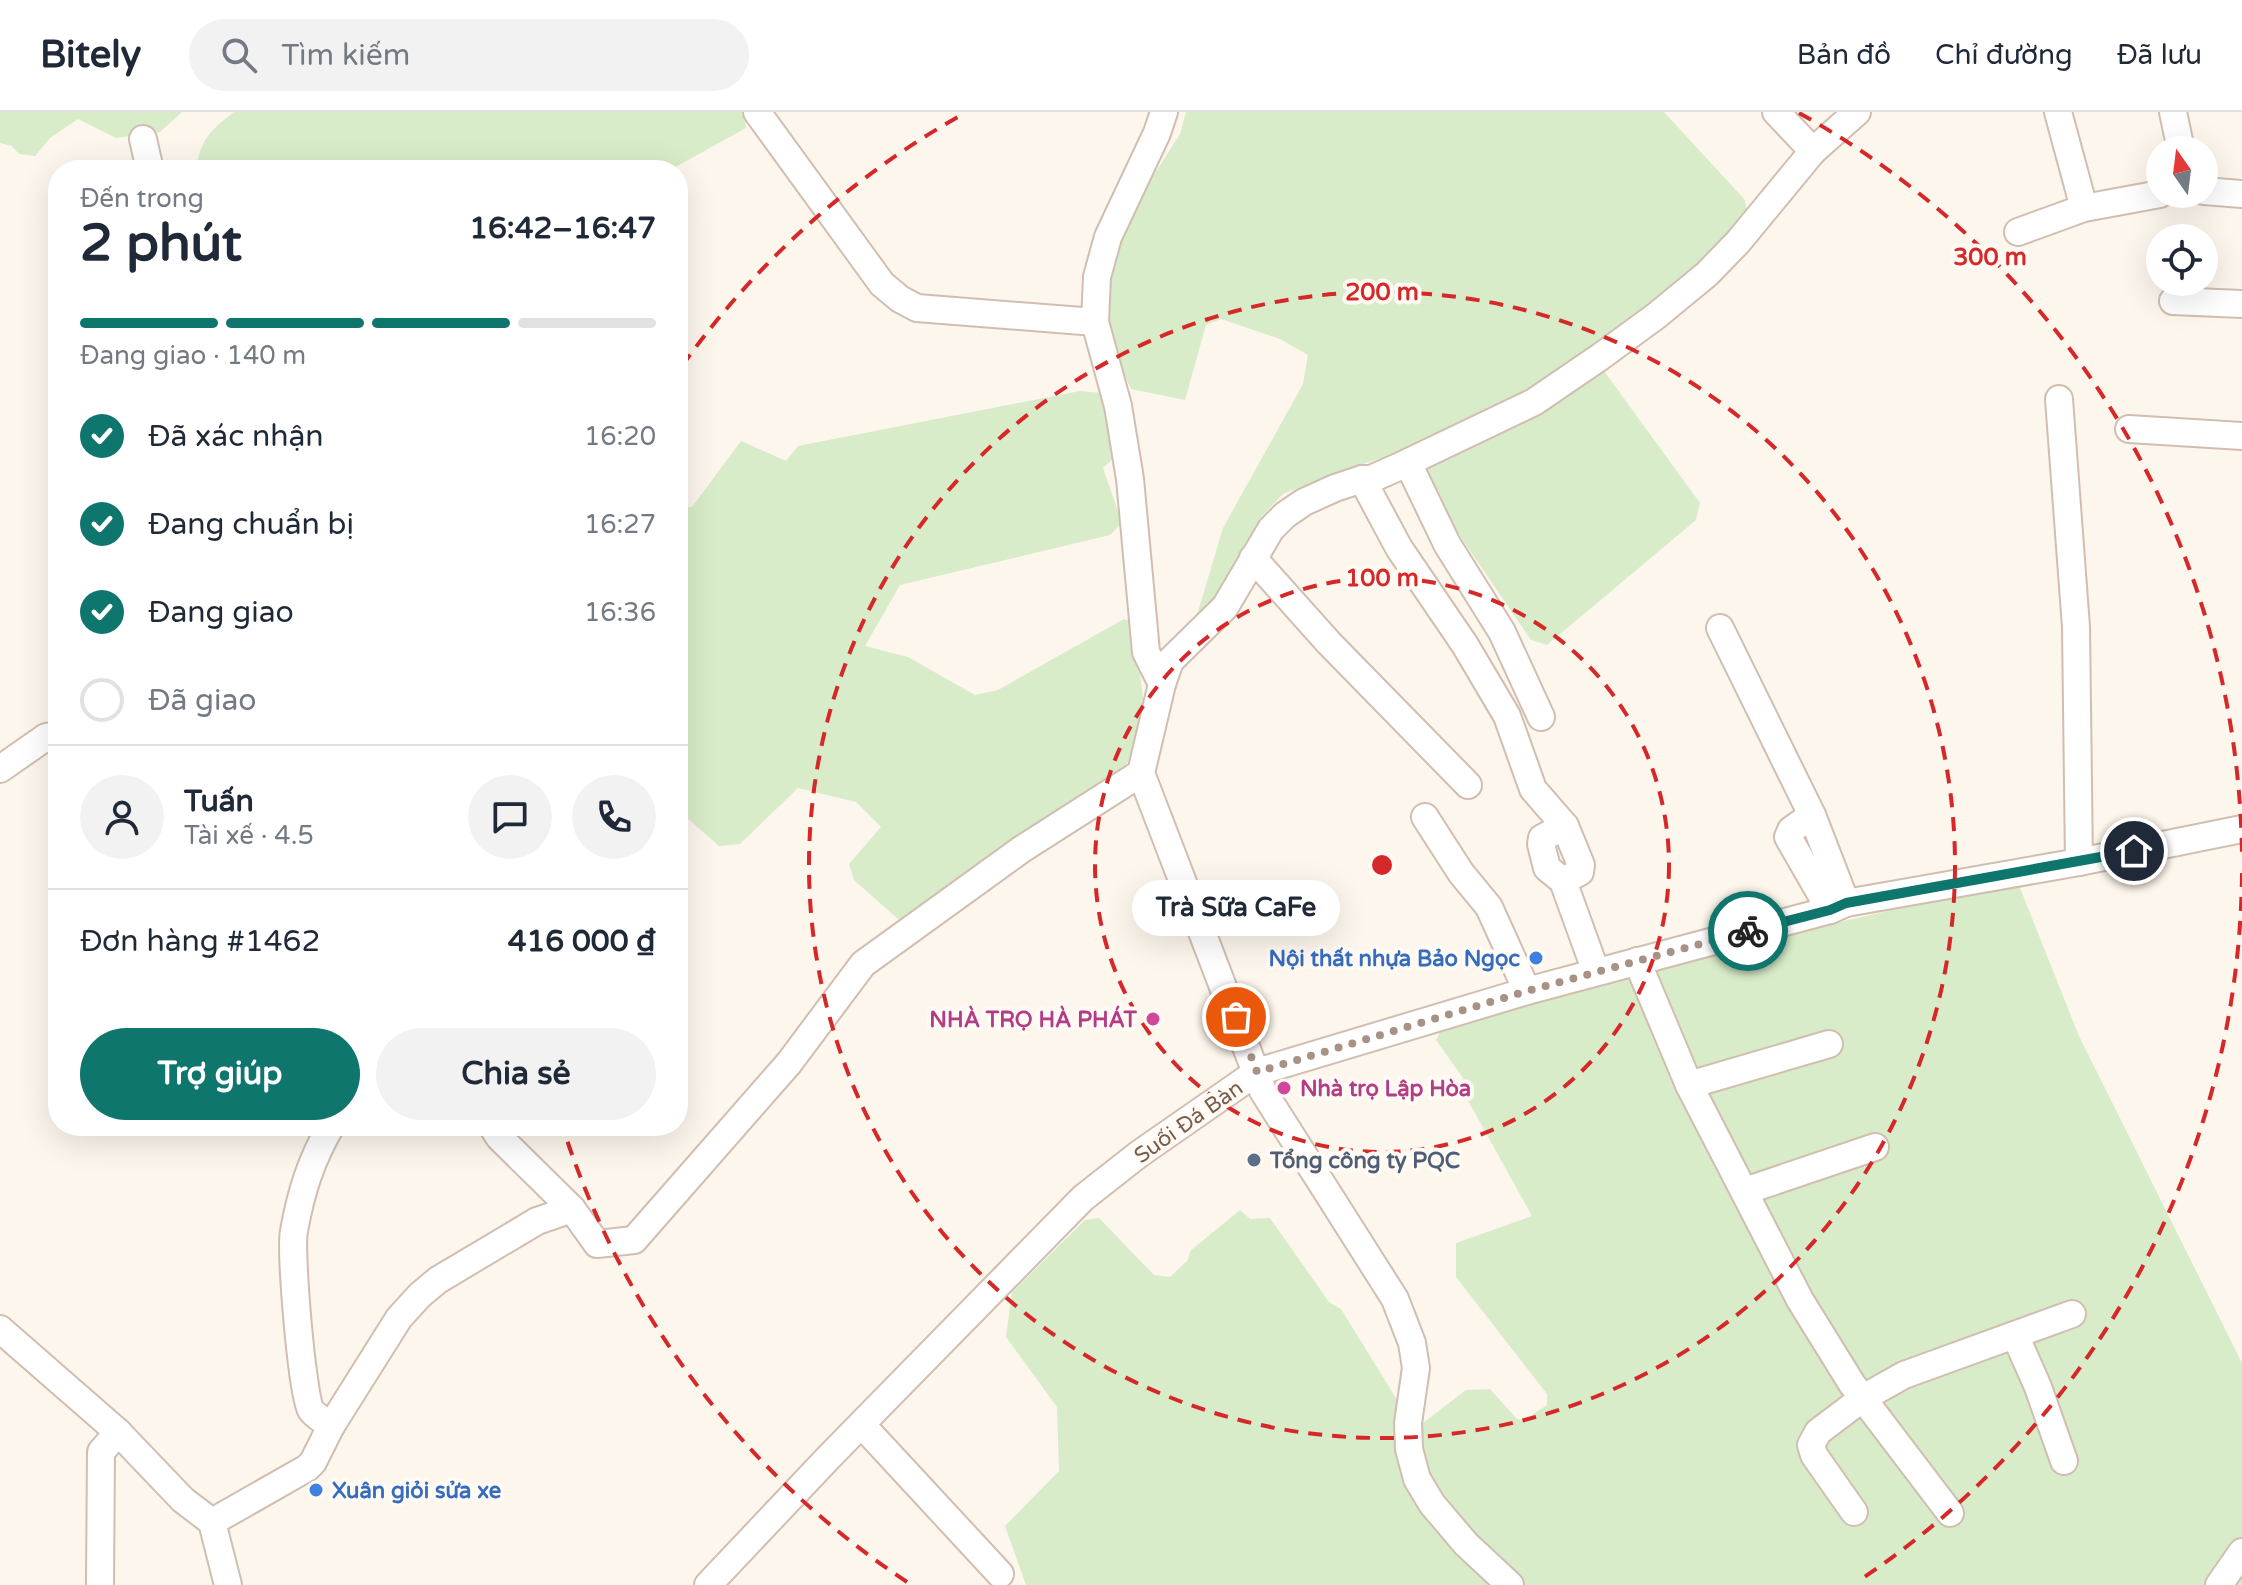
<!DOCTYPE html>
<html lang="vi">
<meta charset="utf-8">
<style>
body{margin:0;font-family:"Varela Round",sans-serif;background:#f2f2f3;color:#1f2937;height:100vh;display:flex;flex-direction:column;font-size:30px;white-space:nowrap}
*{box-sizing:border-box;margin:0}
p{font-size:26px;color:#747a83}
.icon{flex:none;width:44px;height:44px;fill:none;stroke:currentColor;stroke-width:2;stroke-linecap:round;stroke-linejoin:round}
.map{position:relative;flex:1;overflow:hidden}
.sheet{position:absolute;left:48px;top:48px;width:640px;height:976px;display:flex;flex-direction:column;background:#fff;border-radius:32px;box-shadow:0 8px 32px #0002}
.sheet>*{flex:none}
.needle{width:52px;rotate:346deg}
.buttons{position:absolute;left:2146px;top:24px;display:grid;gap:16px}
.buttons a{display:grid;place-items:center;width:72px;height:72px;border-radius:50%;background:#fff;box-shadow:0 8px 32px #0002;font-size:40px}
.pin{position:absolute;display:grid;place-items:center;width:68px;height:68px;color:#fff;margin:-34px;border:4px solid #fff;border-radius:50%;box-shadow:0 2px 8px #0007}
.courier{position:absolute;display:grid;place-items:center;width:80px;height:80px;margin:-40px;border:6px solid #0f766e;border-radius:50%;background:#fff;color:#222;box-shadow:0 2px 10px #0007}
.bubble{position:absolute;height:56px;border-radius:28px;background:#fff;box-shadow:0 8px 32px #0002;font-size:26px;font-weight:700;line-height:56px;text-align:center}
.headline em{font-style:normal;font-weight:700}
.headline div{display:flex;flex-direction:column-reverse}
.headline{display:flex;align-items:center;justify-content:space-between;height:136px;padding:0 32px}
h1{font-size:52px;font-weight:700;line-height:60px}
.bar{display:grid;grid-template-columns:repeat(4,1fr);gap:12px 8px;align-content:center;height:96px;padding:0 32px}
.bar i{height:10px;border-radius:6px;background:#e0e1e3}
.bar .current{background:#0f766e}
.bar p{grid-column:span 4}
.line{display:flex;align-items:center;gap:20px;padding:0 32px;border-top:2px solid #e0e1e3}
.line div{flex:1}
.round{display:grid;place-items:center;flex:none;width:84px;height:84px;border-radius:42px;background:#f2f2f3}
ol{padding:0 32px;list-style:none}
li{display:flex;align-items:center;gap:24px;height:88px}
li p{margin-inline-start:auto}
li .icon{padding:8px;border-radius:50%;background:#0f766e;color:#fff;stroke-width:4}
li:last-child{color:#747a83}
li i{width:44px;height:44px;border:4px solid #e0e1e3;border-radius:50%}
.button{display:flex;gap:16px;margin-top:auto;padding:16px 32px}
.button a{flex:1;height:92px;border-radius:48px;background:#0f766e;color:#fff;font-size:32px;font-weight:700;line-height:92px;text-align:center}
.button a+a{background:#f2f2f3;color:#1f2937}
header{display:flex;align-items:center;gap:48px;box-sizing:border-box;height:112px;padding:0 40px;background:#fff;border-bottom:2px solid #e0e1e3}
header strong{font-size:38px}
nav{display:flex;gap:44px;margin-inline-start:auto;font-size:28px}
.search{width:560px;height:72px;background:#f2f2f3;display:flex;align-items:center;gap:20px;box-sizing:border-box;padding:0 28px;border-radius:44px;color:#747a83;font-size:30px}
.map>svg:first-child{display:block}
.green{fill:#d8ecc9}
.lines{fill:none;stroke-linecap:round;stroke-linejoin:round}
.minor-casing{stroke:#d1beb0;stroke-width:30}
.minor{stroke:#fff;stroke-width:26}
.done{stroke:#a89285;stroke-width:8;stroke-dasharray:0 14.4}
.route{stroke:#0f766e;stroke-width:10}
.ring{fill:none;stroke:#d62828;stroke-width:4;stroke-dasharray:14 10}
.shop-dot{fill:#3f7fe0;stroke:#fffaf3;stroke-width:3}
.hotel-dot{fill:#d1479c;stroke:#fffaf3;stroke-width:3}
.service-dot{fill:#5c6f8a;stroke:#fffaf3;stroke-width:3}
.labels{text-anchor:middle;stroke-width:8;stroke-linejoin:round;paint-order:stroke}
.shop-label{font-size:22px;font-weight:bold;fill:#366cbe;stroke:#fffaf3;text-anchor:end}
.hotel-label{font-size:22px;font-weight:bold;fill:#b23c85;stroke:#fffaf3;text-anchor:end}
.street-label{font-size:22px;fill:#7a5c4d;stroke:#fffaf3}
.service-label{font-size:22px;font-weight:bold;fill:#4e5e75;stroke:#fffaf3;text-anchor:start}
.centre{fill:#d62828;stroke:#fffaf3;stroke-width:4}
.ring-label{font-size:24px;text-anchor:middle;font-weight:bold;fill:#d62828;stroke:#fffaf3;stroke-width:8;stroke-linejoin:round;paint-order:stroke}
</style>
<header>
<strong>Bitely</strong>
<div class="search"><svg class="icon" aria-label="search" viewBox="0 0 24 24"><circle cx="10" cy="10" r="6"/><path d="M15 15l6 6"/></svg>Tìm kiếm</div>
<nav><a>Bản đồ</a><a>Chỉ đường</a><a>Đã lưu</a></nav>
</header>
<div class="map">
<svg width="2242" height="1473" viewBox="0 0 2242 1473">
<rect width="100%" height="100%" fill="#fdf6ec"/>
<g class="green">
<polygon points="0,0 182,0 160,20 116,26 78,7 50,26 35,44 19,42 12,34 0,31"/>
<path d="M234 0H745L746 16 670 58H196C200 27 211 18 234 0Z"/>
<polygon points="1186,0 1664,0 1745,88 1747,103 1716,141 1591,241 1700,391 1696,408 1547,533 1531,528 1443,399 1409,337 1329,363 1283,382 1261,405 1216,493 1197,503 1223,416 1303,272 1308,243 1280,227 1221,207 1206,213 1185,288 1131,277 1111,234 1105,177 1115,131 1153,64 1180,22"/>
<polygon points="1080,279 1102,281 1116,344 1103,356 1122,411 1110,423 900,473 865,534 908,545 975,583 998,578 1124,507 1133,510 1144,593 1136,639 1121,659 899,808 854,768 849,752 881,715 856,690 798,676 740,732 719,734 685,704 678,705 678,395 692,395 741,329 786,349 798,334"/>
<polygon points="1988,776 2020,776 2079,924 2242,1251 2242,1473 1026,1473 1005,1414 1059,1359 1057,1295 1006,1225 1012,1180 1085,1108 1099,1106 1154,1163 1170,1165 1188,1148 1190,1139 1240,1098 1250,1107 1270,1106 1329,1190 1341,1197 1415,1317 1466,1278 1490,1277 1517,1307 1524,1308 1547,1293 1547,1282 1456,1165 1456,1131 1532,1104 1461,976 1463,966 1436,928 1445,910 1551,887 1796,820"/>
</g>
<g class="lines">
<g class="minor-casing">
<g id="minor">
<polyline points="757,0 882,172 900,187 917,196 1095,210"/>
<polyline points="1164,0 1157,21 1108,125 1097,165 1095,210 1118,294 1130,367 1146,540 1162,572 1141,661 1263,979 1395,1187 1412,1231 1416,1256 1408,1311 1409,1337 1417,1367 1432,1392 1466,1432 1510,1473"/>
<polyline points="1776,0 1813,39"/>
<polyline points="2058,0 2084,96"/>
<polyline points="2173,0 2181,38"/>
<polyline points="143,27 150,58"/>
<polyline points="2204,79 2242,82"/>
<polyline points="2018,120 2084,96 2160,82"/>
<polyline points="2173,189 2242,192"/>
<polyline points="2059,287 2076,515 2079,750"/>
<polyline points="2129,317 2242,324"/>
<polyline points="1408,351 1447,432 1502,520 1541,605"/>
<polyline points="1362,367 1399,436 1465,533 1507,604 1533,677 1565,714 1581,753 1580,760 1563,769"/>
<polyline points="1253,446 1329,531 1468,673"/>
<polyline points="1720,516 1812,703 1846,791"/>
<polyline points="1162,572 1170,549 1225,495 1271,417 1285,403 1304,390 1335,376 1362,367 1371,367 1396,356 1534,290 1600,245 1656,204 1707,162 1738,130 1813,39 1857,0"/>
<polyline points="0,657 46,625 58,623"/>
<polyline points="1812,703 1791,718 1788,725 1830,798"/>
<polyline points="1425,705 1461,761 1489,795 1527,879"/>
<polyline points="1565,714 1542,726 1541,732 1547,756 1563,769 1596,860"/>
<polyline points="1637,849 1689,973 1800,1188 1852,1272 1950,1401"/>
<polyline points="1689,973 1829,932"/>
<polyline points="492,1014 499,1025 572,1097"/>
<polyline points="1745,1079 1875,1035"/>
<polyline points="0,1217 118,1320 183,1388 212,1410 228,1473"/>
<polyline points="2015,1223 2038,1275 2064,1349"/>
<polyline points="862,1313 1000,1462"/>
<path d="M331 1314C325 1309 315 1304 311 1298 302 1284 290 1138 294 1119 301 1080 311 1048 331 1014"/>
<polyline points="1854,1400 1814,1343 1811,1333 1818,1320 1863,1286 1904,1263 2072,1202"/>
<polyline points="212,1410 307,1356 313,1350 331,1314 399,1206 420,1183 438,1168 537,1109 572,1097 597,1132 634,1128 789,951 863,852 1022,737 1141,661"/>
<polyline points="100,1473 101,1340 118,1320"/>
<polyline points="708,1473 829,1345 1083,1086 1139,1042 1257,960 1527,879 1830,798 1846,791 2079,750 2242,717"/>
<polyline points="2219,1473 2242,1440"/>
</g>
</g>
<use href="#minor" class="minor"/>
</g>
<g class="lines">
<polyline class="done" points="1236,905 1257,960 1527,879 1748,819"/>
<polyline class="route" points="1748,819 1830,798 1846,791 2134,739"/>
</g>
<g class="ring">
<circle cx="1382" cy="753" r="287"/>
<circle cx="1382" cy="753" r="573"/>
<path d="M2242 761A860 860 0 0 1 1857 1470M907 1470A860 860 0 0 1 564 1019M682 254A860 860 0 0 1 965 1M1799 1A860 860 0 0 1 2242 745"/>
</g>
<g class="shop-dot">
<circle cx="1536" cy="846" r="8"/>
<circle cx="316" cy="1378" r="8"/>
</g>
<g class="hotel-dot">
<circle cx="1153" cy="907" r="8"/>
<circle cx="1284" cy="976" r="8"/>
</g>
<circle class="service-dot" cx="1254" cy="1048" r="8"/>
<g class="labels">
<g class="shop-label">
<text x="1520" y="854">Nội thất nhựa Bảo Ngọc</text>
<text x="332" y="1386" text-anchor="start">Xuân giỏi sửa xe</text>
</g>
<g class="hotel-label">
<text x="1137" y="915">NHÀ TRỌ HÀ PHÁT</text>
<text x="1300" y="984" text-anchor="start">Nhà trọ Lập Hòa</text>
</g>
<g class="street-label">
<text transform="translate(1188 1009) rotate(-35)" y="8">Suối Đá Bàn</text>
</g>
<g class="service-label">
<text x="1270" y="1056">Tổng công ty PQC</text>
</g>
</g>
<circle cx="1382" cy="753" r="12" class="centre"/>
<g class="ring-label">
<text x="1990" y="153">300 m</text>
<text x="1382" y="188">200 m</text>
<text x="1382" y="474">100 m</text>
</g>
</svg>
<div class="buttons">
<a><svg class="needle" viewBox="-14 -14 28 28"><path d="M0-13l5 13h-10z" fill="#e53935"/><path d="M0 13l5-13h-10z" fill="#747a83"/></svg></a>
<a><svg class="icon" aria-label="locate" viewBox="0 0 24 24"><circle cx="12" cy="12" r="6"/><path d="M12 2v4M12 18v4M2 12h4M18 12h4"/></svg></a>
</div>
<div class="pin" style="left:1236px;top:905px;background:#ea580c"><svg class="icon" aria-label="bag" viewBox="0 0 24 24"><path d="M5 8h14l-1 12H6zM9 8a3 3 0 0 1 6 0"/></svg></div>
<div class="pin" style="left:2134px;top:739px;background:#1f2937"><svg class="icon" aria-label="home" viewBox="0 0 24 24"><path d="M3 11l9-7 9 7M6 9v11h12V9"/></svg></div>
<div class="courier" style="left:1748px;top:819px"><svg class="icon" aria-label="bike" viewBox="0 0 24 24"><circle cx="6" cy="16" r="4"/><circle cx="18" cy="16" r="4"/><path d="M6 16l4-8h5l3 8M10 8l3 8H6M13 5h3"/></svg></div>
<div class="bubble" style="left:1132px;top:768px;width:208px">Trà Sữa CaFe</div>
<section class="sheet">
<div class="headline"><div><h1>2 phút</h1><p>Đến trong</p></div><em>16:42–16:47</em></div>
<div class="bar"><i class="current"></i><i class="current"></i><i class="current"></i><i></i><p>Đang giao · 140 m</p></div>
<ol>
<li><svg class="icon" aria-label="check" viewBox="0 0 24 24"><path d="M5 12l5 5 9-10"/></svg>Đã xác nhận<p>16:20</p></li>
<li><svg class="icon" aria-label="check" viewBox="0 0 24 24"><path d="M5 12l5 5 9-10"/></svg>Đang chuẩn bị<p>16:27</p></li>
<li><svg class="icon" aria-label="check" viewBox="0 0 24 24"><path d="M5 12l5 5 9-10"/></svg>Đang giao<p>16:36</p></li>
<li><i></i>Đã giao</li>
</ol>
<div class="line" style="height:144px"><a class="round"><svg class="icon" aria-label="person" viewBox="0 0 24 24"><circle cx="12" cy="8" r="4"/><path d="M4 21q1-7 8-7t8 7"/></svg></a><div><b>Tuấn</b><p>Tài xế · 4.5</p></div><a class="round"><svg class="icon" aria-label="chat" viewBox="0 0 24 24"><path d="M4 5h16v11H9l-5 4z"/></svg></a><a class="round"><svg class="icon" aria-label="phone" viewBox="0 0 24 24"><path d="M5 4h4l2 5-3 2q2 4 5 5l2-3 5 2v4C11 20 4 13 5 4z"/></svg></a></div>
<div class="line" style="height:104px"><div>Đơn hàng #1462</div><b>416 000 ₫</b></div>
<div class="button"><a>Trợ giúp</a><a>Chia sẻ</a></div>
</section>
</div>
